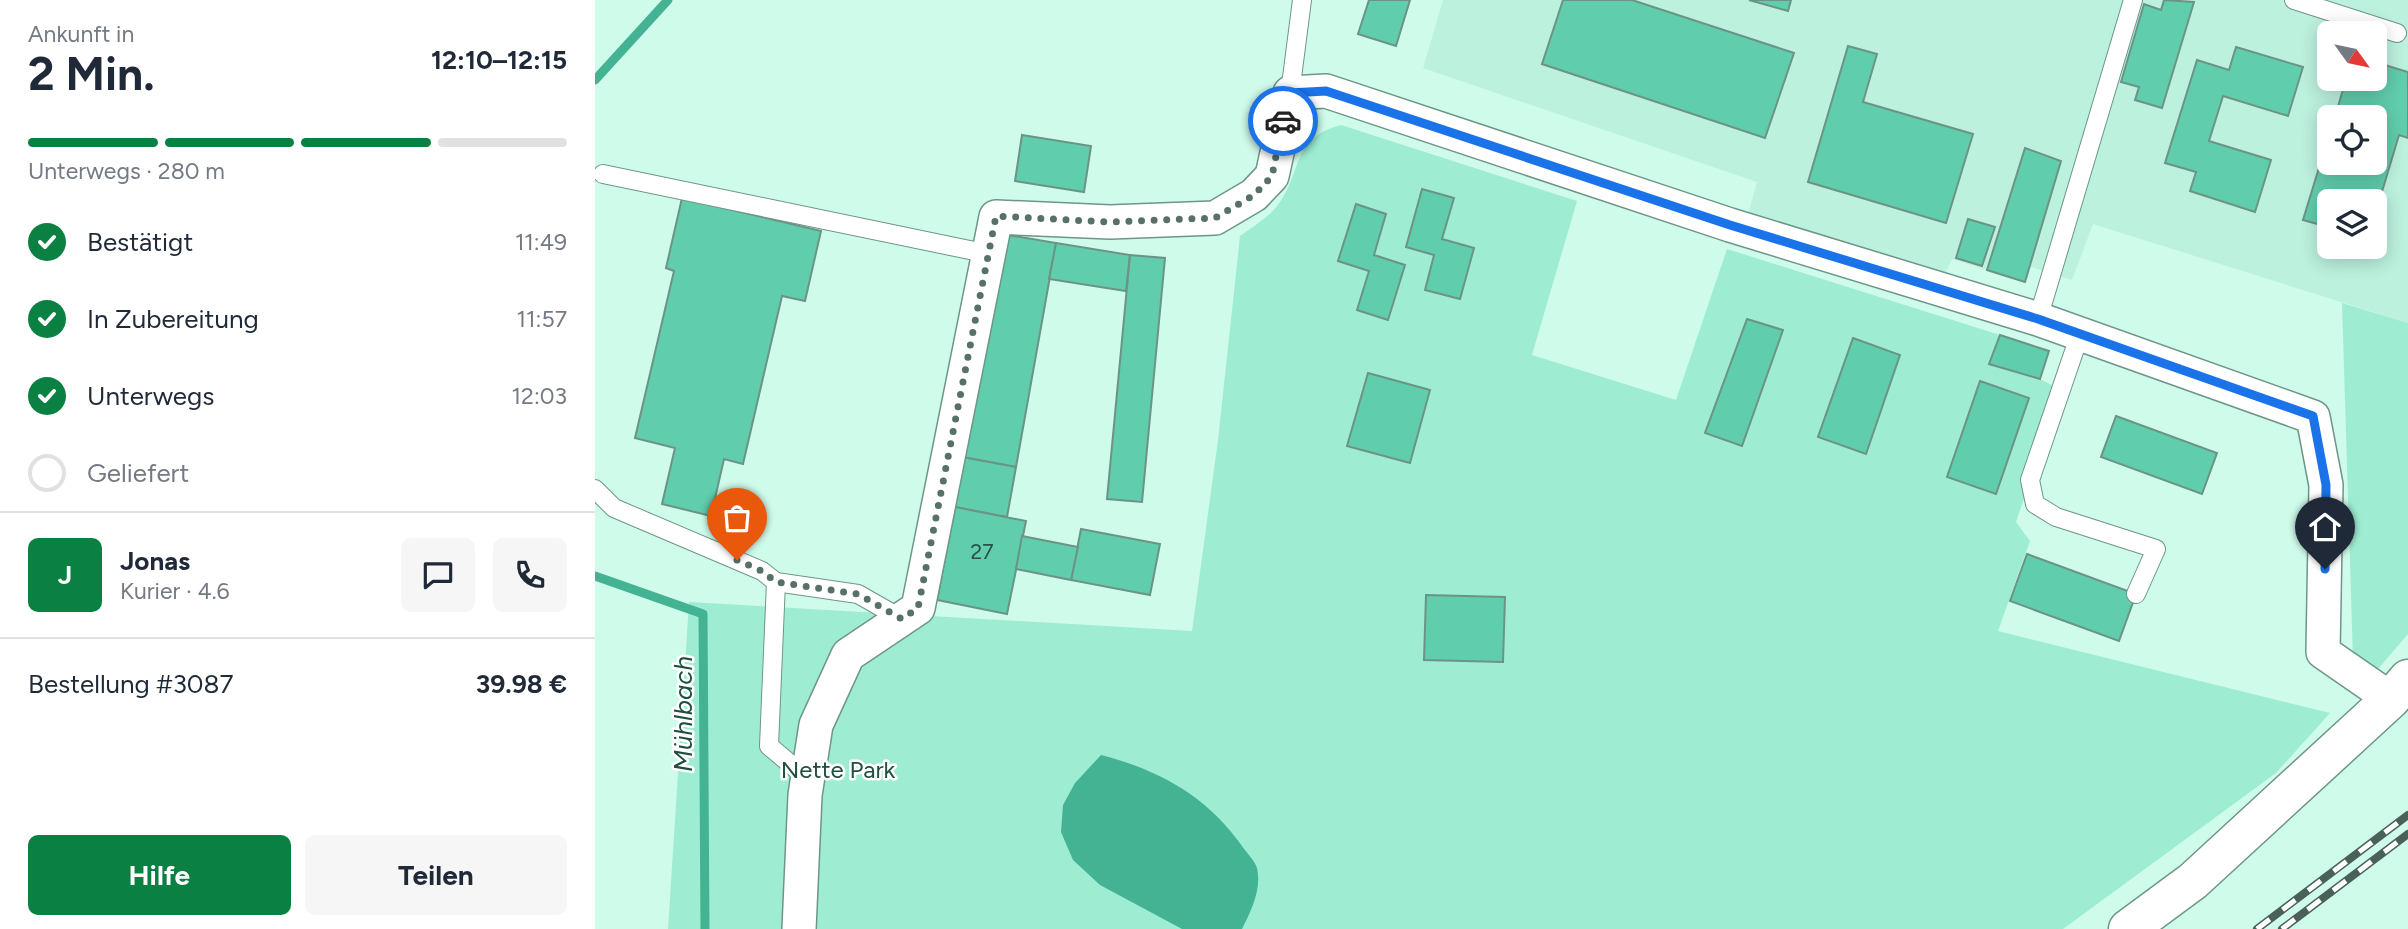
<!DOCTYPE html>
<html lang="de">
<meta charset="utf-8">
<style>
body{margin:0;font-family:Figtree,sans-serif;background:#f6f6f7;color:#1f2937;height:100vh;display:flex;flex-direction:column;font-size:26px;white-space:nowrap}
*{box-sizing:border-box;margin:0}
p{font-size:23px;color:#747a83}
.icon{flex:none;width:38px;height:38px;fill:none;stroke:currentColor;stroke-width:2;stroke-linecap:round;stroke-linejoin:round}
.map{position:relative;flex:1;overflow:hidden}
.drawer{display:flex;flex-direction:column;background:#fff;width:595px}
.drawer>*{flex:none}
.needle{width:46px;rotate:123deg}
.buttons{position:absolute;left:1722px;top:21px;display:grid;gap:14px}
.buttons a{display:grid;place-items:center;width:70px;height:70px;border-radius:10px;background:#fff;box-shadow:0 4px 18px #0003;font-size:35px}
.pin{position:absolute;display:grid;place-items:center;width:60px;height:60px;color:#fff;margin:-72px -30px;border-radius:50% 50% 50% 0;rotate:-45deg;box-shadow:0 0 7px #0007}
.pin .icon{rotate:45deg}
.courier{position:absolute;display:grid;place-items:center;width:70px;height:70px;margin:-35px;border:5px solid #1a73e8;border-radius:50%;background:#fff;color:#222;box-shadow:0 2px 9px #0007}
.headline em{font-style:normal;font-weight:700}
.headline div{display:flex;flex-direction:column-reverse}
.headline{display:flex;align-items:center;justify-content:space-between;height:119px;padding:0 28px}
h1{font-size:46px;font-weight:700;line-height:52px}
.bar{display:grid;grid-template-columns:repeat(4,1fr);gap:10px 7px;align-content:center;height:84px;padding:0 28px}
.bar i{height:9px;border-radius:5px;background:#e0e1e3}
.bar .active{background:#0b8043}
.bar p{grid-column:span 4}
.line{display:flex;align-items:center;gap:18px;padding:0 28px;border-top:2px solid #e0e1e3}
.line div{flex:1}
.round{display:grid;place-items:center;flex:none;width:74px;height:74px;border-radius:10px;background:#f6f6f7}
ol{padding:0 28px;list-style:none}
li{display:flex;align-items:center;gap:21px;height:77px}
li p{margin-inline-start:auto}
li .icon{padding:7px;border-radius:50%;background:#0b8043;color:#fff;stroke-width:4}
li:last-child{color:#747a83}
li i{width:38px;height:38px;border:4px solid #e0e1e3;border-radius:50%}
.cta{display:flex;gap:14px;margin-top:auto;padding:14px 28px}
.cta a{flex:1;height:80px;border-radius:10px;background:#0b8043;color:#fff;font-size:28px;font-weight:700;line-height:80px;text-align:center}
.cta a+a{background:#f6f6f7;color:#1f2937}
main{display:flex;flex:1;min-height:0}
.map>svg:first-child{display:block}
.built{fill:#bcf1de;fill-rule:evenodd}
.green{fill:#9eedd2}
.water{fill:#44b394}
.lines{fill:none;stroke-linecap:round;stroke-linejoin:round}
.stream{stroke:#44b394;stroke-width:9}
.building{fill:#60cdac;stroke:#6c9486;stroke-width:2}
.service-casing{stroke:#6e9688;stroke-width:20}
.minor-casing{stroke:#6e9688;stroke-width:36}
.secondary-casing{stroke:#6e9688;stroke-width:41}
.service{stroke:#fff;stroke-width:18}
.minor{stroke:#fff;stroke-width:33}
.secondary{stroke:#fff;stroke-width:38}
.rail-casing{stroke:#496159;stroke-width:8}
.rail{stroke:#fff;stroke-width:5;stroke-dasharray:16;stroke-linecap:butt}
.done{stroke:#577168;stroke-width:7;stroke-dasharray:0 12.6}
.route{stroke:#1a73e8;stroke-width:9}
.labels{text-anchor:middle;stroke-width:5;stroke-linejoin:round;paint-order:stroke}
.number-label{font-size:21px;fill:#295044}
.park-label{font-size:24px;fill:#204e40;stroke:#fff}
.water-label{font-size:26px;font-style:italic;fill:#204e40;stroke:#fff}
</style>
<main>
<section class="drawer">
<div class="headline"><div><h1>2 Min.</h1><p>Ankunft in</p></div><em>12:10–12:15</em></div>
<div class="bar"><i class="active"></i><i class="active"></i><i class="active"></i><i></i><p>Unterwegs · 280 m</p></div>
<ol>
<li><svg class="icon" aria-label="check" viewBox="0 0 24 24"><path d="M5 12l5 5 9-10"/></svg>Bestätigt<p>11:49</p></li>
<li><svg class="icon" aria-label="check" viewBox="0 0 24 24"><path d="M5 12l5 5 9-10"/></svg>In Zubereitung<p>11:57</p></li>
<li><svg class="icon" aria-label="check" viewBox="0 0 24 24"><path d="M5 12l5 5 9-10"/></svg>Unterwegs<p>12:03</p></li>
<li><i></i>Geliefert</li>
</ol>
<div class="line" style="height:126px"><b class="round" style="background:#0b8043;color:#fff">J</b><div><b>Jonas</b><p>Kurier · 4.6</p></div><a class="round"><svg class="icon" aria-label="chat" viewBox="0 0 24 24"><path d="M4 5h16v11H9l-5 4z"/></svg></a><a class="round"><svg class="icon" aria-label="phone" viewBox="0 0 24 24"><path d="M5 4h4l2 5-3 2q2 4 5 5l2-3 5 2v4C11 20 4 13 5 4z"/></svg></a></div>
<div class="line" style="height:91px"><div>Bestellung #3087</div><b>39.98 €</b></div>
<div class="cta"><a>Hilfe</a><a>Teilen</a></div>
</section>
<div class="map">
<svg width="1813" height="929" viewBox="0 0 1813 929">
<rect width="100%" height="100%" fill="#cffbeb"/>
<path class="built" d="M848 0H1813V323L1498 224 1477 280 1436 267 1430 282 1357 259 1350 274 1153 214 1162 182 828 68ZM1734 33H1780V79H1734ZM1734 117H1780V163H1734ZM1734 201H1780V247H1734Z"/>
<g class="green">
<path d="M746 125 982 201 937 355 1081 400 1132 249 1405 335 1395 364 1445 379 1466 390 1421 522 1435 541 1403 631 1735 713 1681 773 1468 929H73L94 602 597 631 623 440 645 236C656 228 674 217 683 205 708 171 696 138 746 125Z"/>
<polygon points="1747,303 1813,323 1813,634 1783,669 1758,660"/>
</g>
<path class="water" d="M506 755C564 770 612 796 647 846 651 852 660 861 662 868 667 889 656 911 647 929H587L505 885 478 860 466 832 468 805 480 783Z"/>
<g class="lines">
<g class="stream">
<polyline points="0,80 73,0"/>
<polyline points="0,576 108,614 110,929"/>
</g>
</g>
<g class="building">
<polygon points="774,0 815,0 801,46 763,34"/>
<polygon points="968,0 1037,0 1199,53 1170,138 947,64"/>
<polygon points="1154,0 1196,0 1193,11"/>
<polygon points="1569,0 1599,2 1567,108 1540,100 1544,87 1526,82 1549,4 1566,10"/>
<polygon points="1253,46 1282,54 1268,102 1378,134 1351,223 1213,182"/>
<polygon points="1641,47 1708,67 1693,116 1628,96 1614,141 1676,160 1660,212 1595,191 1601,172 1570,163 1602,60 1634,70"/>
<polygon points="1780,62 1813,72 1813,138 1804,135 1780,215 1780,201 1734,201 1734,247 1728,245 1733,227 1708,220 1734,135 1734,163 1780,163 1780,117 1740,117 1751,79 1780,79"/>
<polygon points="427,135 496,146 489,192 420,181"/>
<polygon points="1430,148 1466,161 1430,282 1392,270"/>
<polygon points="827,189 859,198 847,239 879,248 865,299 830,290 839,255 811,247"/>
<polygon points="87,198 226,231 210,301 187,296 148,464 129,459 116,516 67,504 80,448 40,438 79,271 71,268"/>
<polygon points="761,204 791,214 779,255 810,265 793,320 762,310 774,271 743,261"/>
<polygon points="1373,219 1400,227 1387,266 1361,258"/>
<polygon points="407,234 461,243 421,467 367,457"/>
<polygon points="461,243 535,255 531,291 454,279"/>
<polygon points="1735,247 1770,247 1767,257"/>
<polygon points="535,255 570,258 547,502 512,499"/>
<polygon points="1152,319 1188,330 1147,446 1110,433"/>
<polygon points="1405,335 1454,351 1445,379 1394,364"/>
<polygon points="1258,338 1305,355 1271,454 1223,437"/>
<polygon points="773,373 835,390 815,463 752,446"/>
<polygon points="1385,381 1434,398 1401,494 1352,477"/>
<polygon points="1521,416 1622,453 1607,494 1506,457"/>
<polygon points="367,457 421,467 412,517 360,507"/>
<polygon points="360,507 431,521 412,614 342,600"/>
<polygon points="486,529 565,544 555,595 476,580"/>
<polygon points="427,536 483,547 476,580 421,569"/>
<polygon points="1432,554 1541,594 1524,641 1415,601"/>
<polygon points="831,595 910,597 908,662 829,660"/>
</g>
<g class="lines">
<g class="service-casing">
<g id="service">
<polyline points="1699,0 1802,33"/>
<polyline points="695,93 707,0"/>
<polyline points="8,174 394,254"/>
<polyline points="1443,319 1538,0"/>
<polyline points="1485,334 1435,480 1440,504 1461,517 1561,549 1541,594"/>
<polyline points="0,489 19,508 167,571 181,582 263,594 307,619"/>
<polyline points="181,582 174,746 212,778"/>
</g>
</g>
<g class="minor-casing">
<polyline id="minor" points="204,929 210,795 221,725 253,655 323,608 401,217 515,222 620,218 659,195 677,176 695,93 731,91 1135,225 1443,319 1718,417 1731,485 1728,652 1796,699"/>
</g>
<g class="secondary-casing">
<polyline id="secondary" points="1533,929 1598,881 1796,699 1813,679"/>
</g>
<use href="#service" class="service"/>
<use href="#minor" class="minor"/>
<use href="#secondary" class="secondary"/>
<g class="rail-casing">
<g id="rail">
<polyline points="1662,929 1813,815"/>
<polyline points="1687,929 1813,834"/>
</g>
</g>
<use href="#rail" class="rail"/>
</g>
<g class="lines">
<polyline class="done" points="142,560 167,571 181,582 263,594 307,619 323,608 401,216 514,222 620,218 659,195 677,176 688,121"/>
<polyline class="route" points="688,121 695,93 731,91 1135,225 1443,319 1718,416 1731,485 1730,569"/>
</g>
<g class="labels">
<g class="number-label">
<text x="387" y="559">27</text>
</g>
<g class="park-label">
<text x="243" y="778">Nette Park</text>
</g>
<g class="water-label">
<text transform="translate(88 714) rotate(-90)" y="9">Mühlbach</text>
</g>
</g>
</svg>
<div class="buttons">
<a><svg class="needle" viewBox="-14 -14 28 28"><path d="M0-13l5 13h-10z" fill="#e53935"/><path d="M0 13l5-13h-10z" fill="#747a83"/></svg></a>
<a><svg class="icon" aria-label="locate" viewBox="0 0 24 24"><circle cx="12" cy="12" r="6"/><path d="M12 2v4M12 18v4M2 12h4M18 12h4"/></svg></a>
<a><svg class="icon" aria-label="layers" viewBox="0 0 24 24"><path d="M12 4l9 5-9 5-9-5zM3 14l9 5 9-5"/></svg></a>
</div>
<div class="pin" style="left:142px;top:560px;background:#ea580c"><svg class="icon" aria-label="bag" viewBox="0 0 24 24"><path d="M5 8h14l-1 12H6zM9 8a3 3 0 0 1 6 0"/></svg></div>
<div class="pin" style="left:1730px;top:569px;background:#1f2937"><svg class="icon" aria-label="home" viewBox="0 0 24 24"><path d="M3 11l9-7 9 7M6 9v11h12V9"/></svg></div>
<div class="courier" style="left:688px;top:121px"><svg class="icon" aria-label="car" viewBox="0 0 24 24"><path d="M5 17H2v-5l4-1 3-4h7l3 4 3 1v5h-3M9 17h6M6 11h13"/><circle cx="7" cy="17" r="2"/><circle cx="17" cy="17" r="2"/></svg></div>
</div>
</main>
